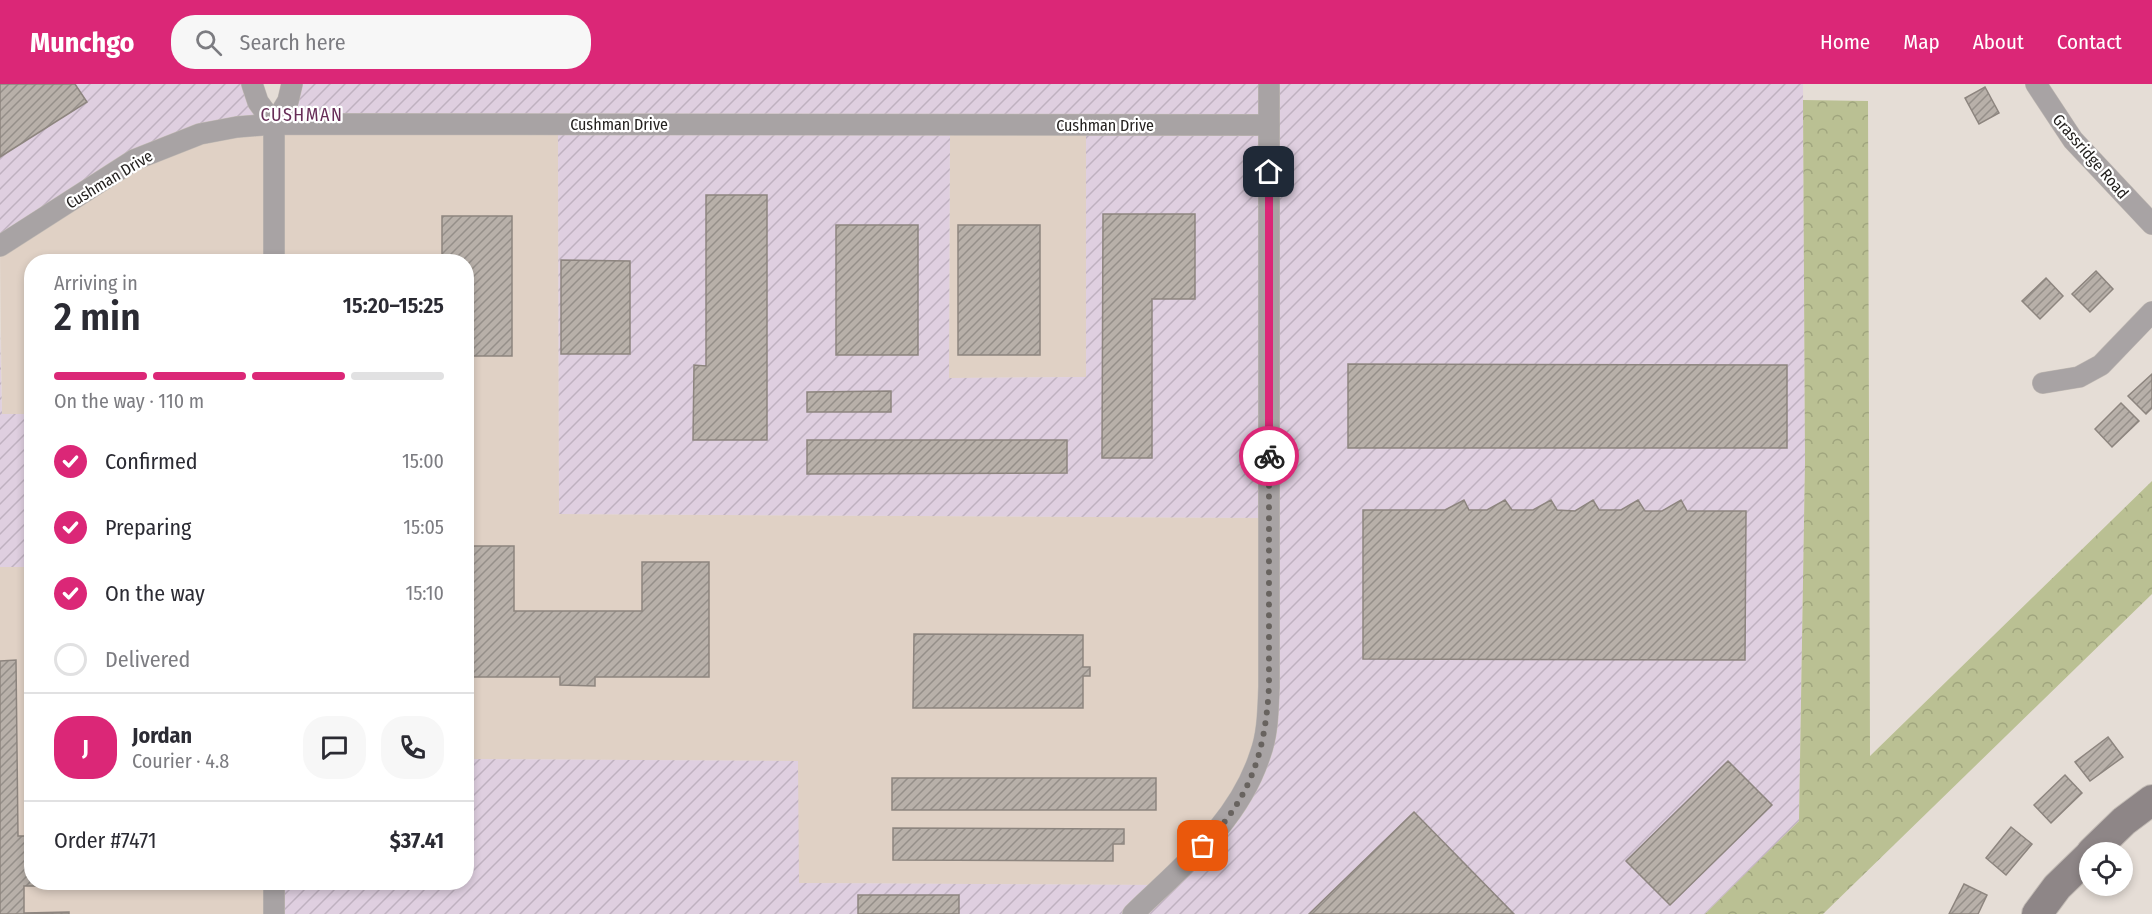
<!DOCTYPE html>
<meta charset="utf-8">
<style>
body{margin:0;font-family:"Fira Sans Condensed",sans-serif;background:#f7f7f7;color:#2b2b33;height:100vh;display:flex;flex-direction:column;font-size:22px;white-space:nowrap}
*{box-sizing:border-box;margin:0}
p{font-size:20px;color:#7c7c81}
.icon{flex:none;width:33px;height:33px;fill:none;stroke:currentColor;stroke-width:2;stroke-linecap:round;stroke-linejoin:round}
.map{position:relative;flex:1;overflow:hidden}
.drawer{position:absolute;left:24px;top:170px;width:450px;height:636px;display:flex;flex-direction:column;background:#fff;border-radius:24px;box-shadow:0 3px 9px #0003}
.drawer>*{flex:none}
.controls{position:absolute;left:2079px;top:758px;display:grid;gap:12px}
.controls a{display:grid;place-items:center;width:54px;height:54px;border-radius:50%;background:#fff;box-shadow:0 3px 9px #0003;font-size:30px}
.pin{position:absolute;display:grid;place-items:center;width:51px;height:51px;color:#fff;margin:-26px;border-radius:12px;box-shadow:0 3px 9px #0006}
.courier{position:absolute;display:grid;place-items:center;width:60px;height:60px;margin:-30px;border:4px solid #db2777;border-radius:50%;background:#fff;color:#222;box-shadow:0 2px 8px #0007}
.overview em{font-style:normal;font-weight:600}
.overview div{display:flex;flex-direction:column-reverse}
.overview{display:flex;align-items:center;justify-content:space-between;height:102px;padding:0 30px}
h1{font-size:39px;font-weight:600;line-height:45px}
.bar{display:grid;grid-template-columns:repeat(4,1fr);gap:9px 6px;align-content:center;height:72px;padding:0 30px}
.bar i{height:8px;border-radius:4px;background:#e1e1e2}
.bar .current{background:#db2777}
.bar p{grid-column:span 4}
.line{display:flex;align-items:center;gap:15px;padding:0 30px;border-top:2px solid #e1e1e2}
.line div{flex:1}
.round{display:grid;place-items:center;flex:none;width:63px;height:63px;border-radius:24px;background:#f7f7f7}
ol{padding:0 30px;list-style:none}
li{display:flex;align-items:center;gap:18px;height:66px}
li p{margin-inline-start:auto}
li .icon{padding:6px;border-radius:50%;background:#db2777;color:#fff;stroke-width:4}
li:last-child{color:#7c7c81}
li i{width:33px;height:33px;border:3px solid #e1e1e2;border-radius:50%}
header{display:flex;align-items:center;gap:36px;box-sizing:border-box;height:84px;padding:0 30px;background:#db2777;color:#fff}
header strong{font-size:28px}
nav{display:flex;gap:33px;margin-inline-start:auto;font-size:21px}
.search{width:420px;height:54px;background:#f7f7f7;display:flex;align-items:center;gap:15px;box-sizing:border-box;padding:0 21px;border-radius:24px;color:#7c7c81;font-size:22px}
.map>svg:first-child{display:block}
.built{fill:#e0d1c5}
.industrial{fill:url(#industrial-furrows);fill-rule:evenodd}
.park{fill:url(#park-crowns)}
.building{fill:url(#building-hatch);stroke:#8d857f;stroke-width:1.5}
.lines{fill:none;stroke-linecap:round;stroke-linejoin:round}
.street-casing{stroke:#c2bbb5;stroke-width:22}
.secondary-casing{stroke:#c2bbb5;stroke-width:32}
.street{stroke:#a8a3a4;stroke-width:21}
.secondary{stroke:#8e8687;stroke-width:30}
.done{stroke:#68635f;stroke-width:6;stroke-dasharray:0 10.8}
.route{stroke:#db2777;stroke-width:8}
.labels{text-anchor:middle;stroke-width:4.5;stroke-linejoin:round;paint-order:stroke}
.street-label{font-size:16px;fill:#24211f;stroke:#fff}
.neighbourhood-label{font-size:18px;letter-spacing:1.5px;fill:#672d57;stroke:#fff}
</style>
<header>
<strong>Munchgo</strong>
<div class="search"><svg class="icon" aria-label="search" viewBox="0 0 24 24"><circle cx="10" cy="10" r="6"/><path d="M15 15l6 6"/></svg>Search here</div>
<nav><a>Home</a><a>Map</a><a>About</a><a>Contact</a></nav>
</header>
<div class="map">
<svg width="2152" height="830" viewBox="0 0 2152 830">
<defs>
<pattern id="industrial-furrows" width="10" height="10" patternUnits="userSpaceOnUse" patternTransform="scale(1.5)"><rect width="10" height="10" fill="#dfcfe0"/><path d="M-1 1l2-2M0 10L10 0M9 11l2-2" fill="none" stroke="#bfb1c0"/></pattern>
<pattern id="park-crowns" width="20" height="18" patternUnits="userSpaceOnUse" patternTransform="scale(1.5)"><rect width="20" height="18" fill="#bac093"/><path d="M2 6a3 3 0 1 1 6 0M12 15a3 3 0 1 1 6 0" fill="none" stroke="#a0a57e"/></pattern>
<pattern id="building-hatch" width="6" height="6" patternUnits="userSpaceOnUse" patternTransform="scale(1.5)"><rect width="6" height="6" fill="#b8b0a9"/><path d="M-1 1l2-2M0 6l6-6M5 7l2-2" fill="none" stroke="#958f89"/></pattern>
</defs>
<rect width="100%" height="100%" fill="#e5ddd6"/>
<g class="built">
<polygon points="558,40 559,430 1269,434 1269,603 1249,700 1162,801 798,799 798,677 467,675 466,177 32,177 31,330 2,330 0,162 200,50"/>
<polygon points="950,41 1086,41 1086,293 949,294"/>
<polygon points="0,483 31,483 32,798 274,798 274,830 0,830"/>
</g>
<g class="industrial">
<path d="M0 0H252L274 40 292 0H1803L1805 378 1799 737 1705 830H274V798H466L467 675 798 677 799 799 1162 801 1215 750 1261 670 1269 434 559 430 558 41 200 50 0 162ZM950 41H1086V293L949 294Z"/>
<polygon points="0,245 2,330 31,330 31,483 0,483"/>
</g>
<polygon class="park" points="1803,16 1868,17 1870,672 2152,397 2152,510 1823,830 1705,830 1799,737 1805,378"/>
<g class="building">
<polygon points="0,0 75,0 87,18 0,73"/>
<polygon points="1985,3 1999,29 1979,40 1965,14"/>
<polygon points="706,111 767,111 767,356 693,356 694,281 706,282"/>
<polygon points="1103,130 1195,130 1195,215 1152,215 1152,374 1102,374"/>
<polygon points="442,132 512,132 512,272 466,272 466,177 442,177"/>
<rect x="836" y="141" width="82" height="130"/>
<rect x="958" y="141" width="82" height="130"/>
<polygon points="561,176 630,177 630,270 561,270"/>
<polygon points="2096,187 2113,205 2090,228 2072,210"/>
<polygon points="2046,194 2063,212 2040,235 2022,217"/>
<rect x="28" y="199" width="4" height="61"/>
<polygon points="1348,280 1787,281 1787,364 1348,364"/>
<polygon points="2152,290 2152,324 2146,330 2128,312"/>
<polygon points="891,307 891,328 807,328 807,308"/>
<polygon points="2121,319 2139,337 2112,363 2095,345"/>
<polygon points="807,356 1067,356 1067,389 807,390"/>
<polygon points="1464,416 1469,426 1487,426 1505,416 1512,426 1533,426 1551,416 1557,426 1575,427 1593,416 1599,426 1621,426 1638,416 1645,427 1662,427 1681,416 1687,427 1746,427 1745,576 1363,575 1363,426 1445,426"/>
<polygon points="466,462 514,462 514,527 642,527 642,478 709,478 709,593 595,593 595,602 560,601 560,593 466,593"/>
<polygon points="914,550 1083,551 1083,583 1090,583 1090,592 1083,592 1083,624 913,624"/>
<polygon points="16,576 18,752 32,752 32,798 57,798 57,802 24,802 24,829 69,828 69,830 0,830 0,577"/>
<polygon points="2108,653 2123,673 2090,697 2075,678"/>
<polygon points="1728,677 1772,721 1670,821 1626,777"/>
<polygon points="2065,691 2082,709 2051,739 2034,721"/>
<rect x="892" y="694" width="264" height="32"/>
<polygon points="1414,728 1514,830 1309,830"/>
<polygon points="2011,743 2032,760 2006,791 1986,774"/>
<polygon points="893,744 1124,745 1124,760 1113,760 1113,777 893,776"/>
<polygon points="1964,800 1987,811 1978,830 1949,830"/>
<rect x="858" y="811" width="101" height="19"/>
</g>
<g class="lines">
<g class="street-casing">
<g id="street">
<polyline points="252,0 258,18 274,40"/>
<polyline points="2036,0 2073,56 2152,140"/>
<polyline points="0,162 134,76 200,50 237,43 274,40 1269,41"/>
<polyline points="274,177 274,40 288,17 292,0"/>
<polyline points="2043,299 2079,293 2101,281 2152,228"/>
<polyline points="274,830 274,798"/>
<path d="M1133 830C1182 782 1238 739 1260 671 1268 650 1268 625 1269 603V0"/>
</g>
</g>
<g class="secondary-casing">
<g id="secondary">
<polyline points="2092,768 2124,737 2152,716"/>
<polyline points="2037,830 2057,803 2090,771"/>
</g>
</g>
<use href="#street" class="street"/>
<use href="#secondary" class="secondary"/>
</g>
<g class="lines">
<path class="done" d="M1203 762C1251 714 1265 669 1269 603V372"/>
<polyline class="route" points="1269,88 1269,372"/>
</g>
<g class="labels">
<g class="street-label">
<text x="619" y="46">Cushman Drive</text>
<text x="1105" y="47">Cushman Drive</text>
<text transform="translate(2091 72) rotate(49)" y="6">Grassridge Road</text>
<text transform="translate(109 95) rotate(-31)" y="6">Cushman Drive</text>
</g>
<g class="neighbourhood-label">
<text x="302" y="37">CUSHMAN</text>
</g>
</g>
</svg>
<div class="controls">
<a><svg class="icon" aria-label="locate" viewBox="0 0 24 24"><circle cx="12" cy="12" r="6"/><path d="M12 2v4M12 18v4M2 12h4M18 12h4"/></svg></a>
</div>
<div class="pin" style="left:1203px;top:762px;background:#ea580c"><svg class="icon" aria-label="bag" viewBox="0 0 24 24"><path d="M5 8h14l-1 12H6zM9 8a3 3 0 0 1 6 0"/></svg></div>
<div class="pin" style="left:1269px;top:88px;background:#1f2937"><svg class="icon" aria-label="home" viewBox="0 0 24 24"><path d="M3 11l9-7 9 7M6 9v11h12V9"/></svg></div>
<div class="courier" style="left:1269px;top:372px"><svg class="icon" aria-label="bike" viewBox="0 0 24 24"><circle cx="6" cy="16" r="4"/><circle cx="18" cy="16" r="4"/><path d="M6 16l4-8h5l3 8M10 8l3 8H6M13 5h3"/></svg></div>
<section class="drawer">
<div class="overview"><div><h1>2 min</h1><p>Arriving in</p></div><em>15:20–15:25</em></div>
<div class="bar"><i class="current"></i><i class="current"></i><i class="current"></i><i></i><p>On the way · 110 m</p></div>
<ol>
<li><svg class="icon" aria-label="check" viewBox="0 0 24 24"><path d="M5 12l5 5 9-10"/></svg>Confirmed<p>15:00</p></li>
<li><svg class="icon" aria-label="check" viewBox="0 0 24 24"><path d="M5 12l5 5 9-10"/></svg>Preparing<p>15:05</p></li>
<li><svg class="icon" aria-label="check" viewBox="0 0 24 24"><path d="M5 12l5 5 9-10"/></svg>On the way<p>15:10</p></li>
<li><i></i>Delivered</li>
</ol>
<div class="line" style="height:108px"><b class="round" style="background:#db2777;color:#fff">J</b><div><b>Jordan</b><p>Courier · 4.8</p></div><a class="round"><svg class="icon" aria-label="chat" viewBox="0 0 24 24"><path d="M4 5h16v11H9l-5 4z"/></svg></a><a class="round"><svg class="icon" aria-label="phone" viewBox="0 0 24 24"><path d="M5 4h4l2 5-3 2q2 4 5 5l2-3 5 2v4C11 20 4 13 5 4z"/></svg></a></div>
<div class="line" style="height:78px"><div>Order #7471</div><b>$37.41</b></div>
</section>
</div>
